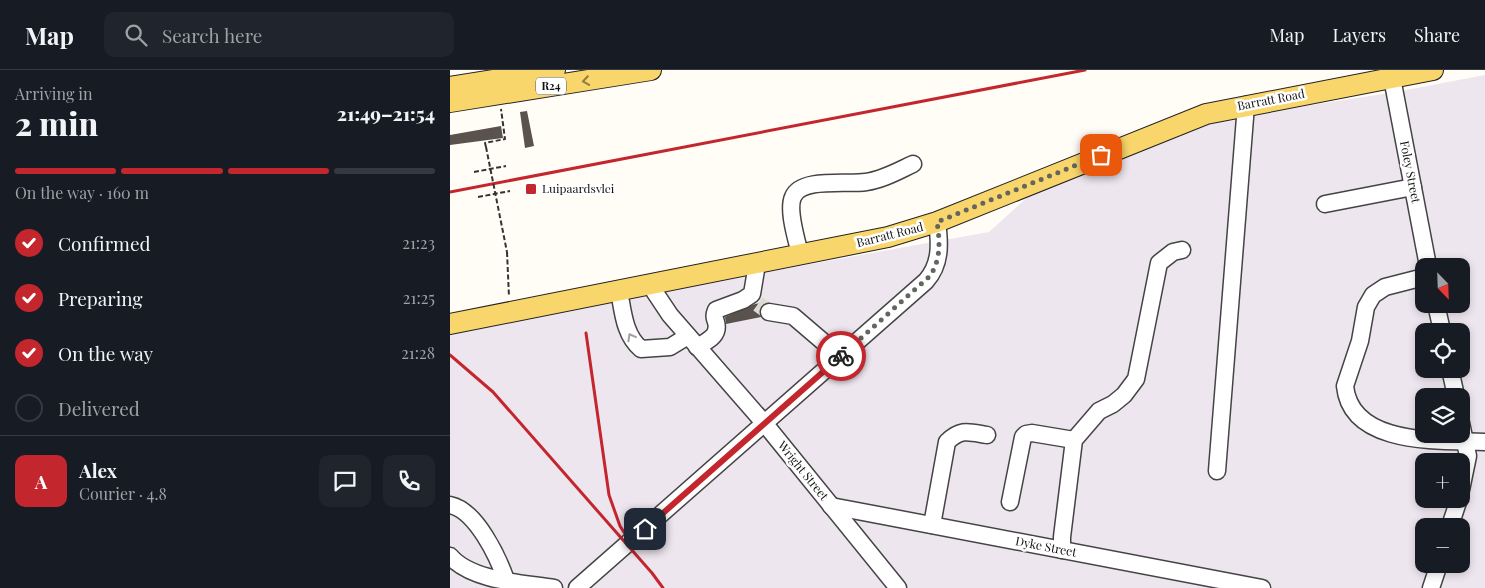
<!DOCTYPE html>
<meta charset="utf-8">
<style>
body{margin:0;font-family:"Playfair Display",serif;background:#20242c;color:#f1f3f6;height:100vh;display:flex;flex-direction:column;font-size:19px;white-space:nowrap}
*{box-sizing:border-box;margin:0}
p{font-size:16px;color:#9ea1a6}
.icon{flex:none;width:28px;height:28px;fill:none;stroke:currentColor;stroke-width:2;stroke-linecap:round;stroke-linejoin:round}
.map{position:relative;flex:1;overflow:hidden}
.side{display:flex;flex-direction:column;background:#171b24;width:450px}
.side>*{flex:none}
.needle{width:32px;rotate:157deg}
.buttons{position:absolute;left:965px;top:188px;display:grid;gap:10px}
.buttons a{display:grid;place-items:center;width:55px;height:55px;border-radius:10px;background:#171b24;box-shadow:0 2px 8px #0003;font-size:25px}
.pin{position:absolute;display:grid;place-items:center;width:42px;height:42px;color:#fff;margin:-21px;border-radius:10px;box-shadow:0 2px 8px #0006}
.courier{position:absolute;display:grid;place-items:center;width:50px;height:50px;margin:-25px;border:4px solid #c4262e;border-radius:50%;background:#fff;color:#222;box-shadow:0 1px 6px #0007}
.summary em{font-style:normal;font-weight:800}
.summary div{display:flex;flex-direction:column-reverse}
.summary{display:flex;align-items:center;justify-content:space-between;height:85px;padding:0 15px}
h1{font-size:32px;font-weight:800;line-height:38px}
.bar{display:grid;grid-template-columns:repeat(4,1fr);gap:8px 5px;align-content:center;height:60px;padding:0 15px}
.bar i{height:6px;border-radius:4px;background:#363941}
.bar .selected{background:#c4262e}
.bar p{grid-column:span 4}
.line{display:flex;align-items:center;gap:12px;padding:0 15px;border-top:1px solid #363941}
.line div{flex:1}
.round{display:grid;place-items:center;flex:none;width:52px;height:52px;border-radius:10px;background:#20242c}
ol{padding:0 15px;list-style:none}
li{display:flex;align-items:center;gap:15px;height:55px}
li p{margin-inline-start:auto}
li .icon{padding:5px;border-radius:50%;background:#c4262e;color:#fff;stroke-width:4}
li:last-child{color:#9ea1a6}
li i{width:28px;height:28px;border:2px solid #363941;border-radius:50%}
header{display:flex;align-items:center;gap:30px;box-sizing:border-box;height:70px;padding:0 25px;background:#171b24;border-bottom:1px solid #363941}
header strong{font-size:24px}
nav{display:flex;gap:28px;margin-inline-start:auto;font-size:18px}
.search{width:350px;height:45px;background:#20242c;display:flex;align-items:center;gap:12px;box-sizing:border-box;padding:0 18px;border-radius:10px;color:#9ea1a6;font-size:19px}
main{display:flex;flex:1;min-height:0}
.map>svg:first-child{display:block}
.industrial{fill:#eee6ef;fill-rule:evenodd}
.building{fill:#5a524d}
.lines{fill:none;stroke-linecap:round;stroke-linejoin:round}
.minor-tunnel{stroke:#dbdad3;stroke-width:16;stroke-dasharray:16 8;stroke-linecap:butt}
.minor-casing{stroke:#444;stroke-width:19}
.major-casing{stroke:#222;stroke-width:22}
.path{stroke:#333;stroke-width:2;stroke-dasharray:5 2.5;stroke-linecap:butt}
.minor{stroke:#fff;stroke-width:16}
.major{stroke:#f9d66b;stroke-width:20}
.rail{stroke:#c4262e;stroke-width:3}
.path-bridge{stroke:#333;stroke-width:2;stroke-dasharray:5 2.5;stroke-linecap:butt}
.oneway{stroke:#917d42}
.oneway2{stroke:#a0a0a0}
.done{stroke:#646461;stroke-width:5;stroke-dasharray:0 9}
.route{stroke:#c4262e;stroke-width:6}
.poi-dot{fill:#c4262e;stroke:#fff;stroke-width:2}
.labels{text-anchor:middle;stroke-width:5;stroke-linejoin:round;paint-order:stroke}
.shield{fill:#fff;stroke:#585858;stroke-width:1}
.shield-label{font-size:11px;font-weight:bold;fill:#111}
.street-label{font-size:12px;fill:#111;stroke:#fff}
.poi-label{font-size:12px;fill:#111;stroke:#fff;text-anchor:start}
</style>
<header>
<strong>Map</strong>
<div class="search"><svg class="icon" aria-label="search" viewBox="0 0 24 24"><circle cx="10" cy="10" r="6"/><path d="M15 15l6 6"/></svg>Search here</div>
<nav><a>Map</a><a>Layers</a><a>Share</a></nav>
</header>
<main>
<section class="side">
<div class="summary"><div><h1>2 min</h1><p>Arriving in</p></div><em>21:49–21:54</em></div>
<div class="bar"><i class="selected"></i><i class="selected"></i><i class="selected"></i><i></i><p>On the way · 160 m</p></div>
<ol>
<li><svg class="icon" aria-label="check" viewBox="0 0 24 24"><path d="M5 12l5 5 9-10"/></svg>Confirmed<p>21:23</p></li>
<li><svg class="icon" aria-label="check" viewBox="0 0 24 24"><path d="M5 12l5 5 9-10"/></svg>Preparing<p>21:25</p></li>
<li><svg class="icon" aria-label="check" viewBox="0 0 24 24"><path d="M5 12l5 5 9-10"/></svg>On the way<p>21:28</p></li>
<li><i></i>Delivered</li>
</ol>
<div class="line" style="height:90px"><b class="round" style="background:#c4262e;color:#fff">A</b><div><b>Alex</b><p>Courier · 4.8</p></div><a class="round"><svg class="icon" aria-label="chat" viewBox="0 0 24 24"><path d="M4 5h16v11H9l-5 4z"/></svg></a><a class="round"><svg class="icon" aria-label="phone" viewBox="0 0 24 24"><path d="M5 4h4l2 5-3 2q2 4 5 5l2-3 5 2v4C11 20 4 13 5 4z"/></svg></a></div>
</section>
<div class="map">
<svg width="1035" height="518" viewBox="0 0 1035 518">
<rect width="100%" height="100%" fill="#fffdf5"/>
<path class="industrial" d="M1035 5V518H0V265L204 222 539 162 582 123 768 49 940 23ZM974 196H1011V234H974ZM974 261H1011V299H974ZM974 326H1011V364H974ZM974 391H1011V429H974ZM974 456H1011V494H974Z"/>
<g class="building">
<polygon points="77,41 84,76 75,78 70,42"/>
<polygon points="51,56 53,68 0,75 0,65"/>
<polygon points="317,232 309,240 311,247 276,254 275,247 305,234"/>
</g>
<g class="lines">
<polyline class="minor-tunnel" points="308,234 319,242"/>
<g class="minor-casing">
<g id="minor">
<polyline points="942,8 978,196"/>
<polyline points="875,134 963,117"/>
<path d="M350 184C347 171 337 140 343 127 351 107 397 115 416 112 432 110 448 101 463 94"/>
<path d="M974 207 935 217 923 225 916 237 910 271 895 316C901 377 992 370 1035 372"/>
<polyline points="200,215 220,245 315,354 448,518"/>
<path d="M169 221C173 241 174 265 191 279L220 277 238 266"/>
<polyline points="986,234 992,261"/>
<polyline points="319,242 343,246 391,287"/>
<path d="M247 277C257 271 270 266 266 252 264 247 264 245 266 240L293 230 302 224 307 194"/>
<polyline points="1000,299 1006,326"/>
<polyline points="1011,353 1018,386 1011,420"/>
<polyline points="767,401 796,35"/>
<polyline points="560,432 573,367 576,364 582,363 624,370"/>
<path d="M0 435C26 440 48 487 56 510"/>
<polyline points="381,436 812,518"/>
<path d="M482 455 497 372C511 358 519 362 537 365"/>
<polyline points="1000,456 1009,429"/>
<polyline points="612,480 612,467 624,370 649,341 663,334 674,325 686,309 709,193 723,182 732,180"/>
<path d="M0 486C21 511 73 513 104 518"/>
<path d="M127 518 476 211C491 194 490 174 487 152"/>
<polyline points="981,518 989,494"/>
</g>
</g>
<g class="major-casing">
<g id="major">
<polyline points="0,17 105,0"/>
<polyline points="0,32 201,0"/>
<polyline points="0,254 438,167 487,152 756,44 983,0"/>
</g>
</g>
<g class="path">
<polyline points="36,77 35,73 55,69 51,39"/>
<polyline points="24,102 56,96"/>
<polyline points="28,127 60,121"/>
<polyline points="57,182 59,227"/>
</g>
<use href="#minor" class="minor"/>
<use href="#major" class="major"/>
<g class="rail">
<polyline points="0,122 635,0"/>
<polyline points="136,263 159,425 170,456 177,467"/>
<polyline points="0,285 43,322 202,503 213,518"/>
</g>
<polyline class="path-bridge" points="36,77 57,182"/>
</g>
<defs><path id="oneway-chevron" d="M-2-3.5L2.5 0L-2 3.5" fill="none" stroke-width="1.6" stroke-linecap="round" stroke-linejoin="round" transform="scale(1.25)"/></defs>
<use class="oneway" href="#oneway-chevron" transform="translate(136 11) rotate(171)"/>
<use class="oneway2" href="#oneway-chevron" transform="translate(181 267) rotate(-119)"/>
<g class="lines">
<path class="done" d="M391 286 480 206C491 189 490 172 487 152L651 85"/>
<polyline class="route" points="195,459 391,286"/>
</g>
<rect class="poi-dot" x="75" y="113" width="12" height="12" rx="2.5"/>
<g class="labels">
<rect class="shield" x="86" y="7.5" width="30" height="17" rx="4"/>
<g class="shield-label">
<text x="101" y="20">R24</text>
</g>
<g class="street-label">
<text transform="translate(821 30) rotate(-11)" y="4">Barratt Road</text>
<text transform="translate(960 102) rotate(79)" y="4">Foley Street</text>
<text transform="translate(440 165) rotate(-14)" y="4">Barratt Road</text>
<text transform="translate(353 401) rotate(51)" y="4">Wright Street</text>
<text transform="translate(596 477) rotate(11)" y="4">Dyke Street</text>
</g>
<g class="poi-label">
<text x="92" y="123">Luipaardsvlei</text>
</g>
</g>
</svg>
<div class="buttons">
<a><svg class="needle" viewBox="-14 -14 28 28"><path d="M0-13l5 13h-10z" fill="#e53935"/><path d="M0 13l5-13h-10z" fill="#9ea1a6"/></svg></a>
<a><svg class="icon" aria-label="locate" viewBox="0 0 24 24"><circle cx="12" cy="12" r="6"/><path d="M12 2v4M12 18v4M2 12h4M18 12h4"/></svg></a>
<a><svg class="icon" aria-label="layers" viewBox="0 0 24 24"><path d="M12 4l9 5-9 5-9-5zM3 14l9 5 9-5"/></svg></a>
<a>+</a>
<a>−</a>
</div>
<div class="pin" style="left:651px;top:85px;background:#ea580c"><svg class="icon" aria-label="bag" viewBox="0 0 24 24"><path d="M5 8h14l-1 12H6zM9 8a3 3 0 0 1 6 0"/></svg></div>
<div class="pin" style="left:195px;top:459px;background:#1f2937"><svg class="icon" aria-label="home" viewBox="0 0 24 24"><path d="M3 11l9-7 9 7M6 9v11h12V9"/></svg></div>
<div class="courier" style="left:391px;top:286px"><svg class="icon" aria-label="bike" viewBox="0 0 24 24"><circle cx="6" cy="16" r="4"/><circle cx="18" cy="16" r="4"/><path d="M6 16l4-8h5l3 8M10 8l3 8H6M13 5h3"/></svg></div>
</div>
</main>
